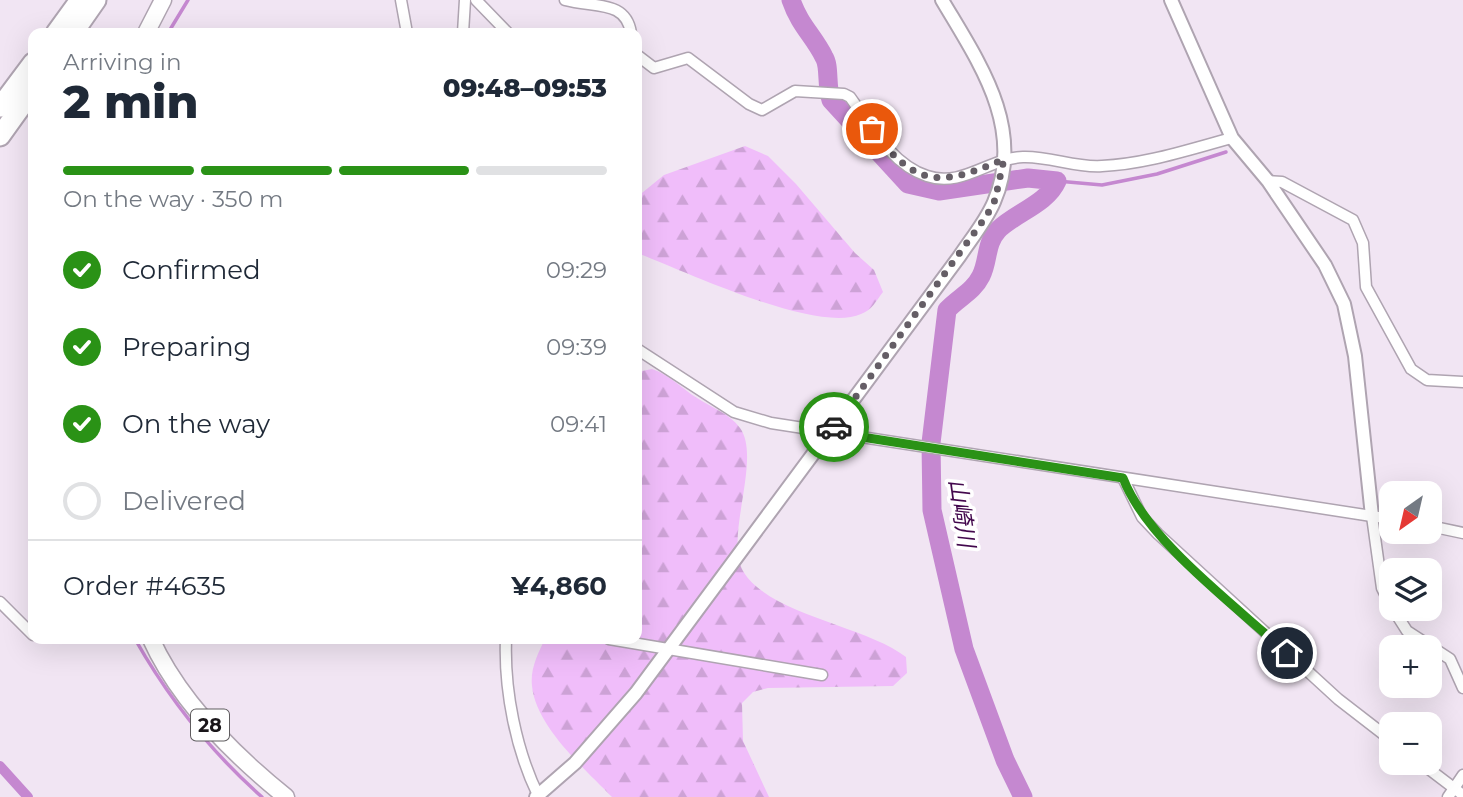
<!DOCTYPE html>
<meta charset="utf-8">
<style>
body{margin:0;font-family:Montserrat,"Noto Sans JP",sans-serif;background:#f6f6f7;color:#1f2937;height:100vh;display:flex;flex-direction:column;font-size:26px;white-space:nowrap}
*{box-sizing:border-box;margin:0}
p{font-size:23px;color:#747a83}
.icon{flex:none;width:38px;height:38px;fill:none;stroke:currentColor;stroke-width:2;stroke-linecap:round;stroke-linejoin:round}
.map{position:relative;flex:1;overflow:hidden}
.details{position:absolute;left:28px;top:28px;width:614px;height:616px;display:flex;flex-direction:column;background:#fff;border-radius:14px;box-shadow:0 7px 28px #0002}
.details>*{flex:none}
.needle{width:46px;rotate:214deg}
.buttons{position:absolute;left:1379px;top:481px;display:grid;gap:14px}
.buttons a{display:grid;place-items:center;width:63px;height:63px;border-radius:14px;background:#fff;box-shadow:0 7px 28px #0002;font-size:35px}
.pin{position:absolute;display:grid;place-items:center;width:60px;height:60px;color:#fff;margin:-30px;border:4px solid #fff;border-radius:50%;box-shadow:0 2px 7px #0007}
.courier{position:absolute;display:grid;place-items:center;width:70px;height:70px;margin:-35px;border:5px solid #2a9216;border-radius:50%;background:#fff;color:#222;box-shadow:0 2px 9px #0007}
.summary em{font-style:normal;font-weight:800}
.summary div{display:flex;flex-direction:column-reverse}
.summary{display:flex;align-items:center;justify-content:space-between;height:119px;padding:0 35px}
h1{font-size:46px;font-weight:800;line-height:52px}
.bar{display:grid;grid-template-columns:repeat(4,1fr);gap:10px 7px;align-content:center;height:84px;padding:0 35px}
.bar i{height:9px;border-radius:5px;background:#e0e1e3}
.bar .current{background:#2a9216}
.bar p{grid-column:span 4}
.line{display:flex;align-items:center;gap:18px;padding:0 35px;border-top:2px solid #e0e1e3}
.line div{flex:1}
ol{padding:0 35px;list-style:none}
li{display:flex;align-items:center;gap:21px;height:77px}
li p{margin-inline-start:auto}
li .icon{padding:7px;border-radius:50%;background:#2a9216;color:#fff;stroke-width:4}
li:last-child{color:#747a83}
li i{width:38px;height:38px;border:4px solid #e0e1e3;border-radius:50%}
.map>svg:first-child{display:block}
.forest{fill:url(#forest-firs)}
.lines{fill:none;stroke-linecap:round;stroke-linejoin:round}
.stream{stroke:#c588d0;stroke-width:3.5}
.canal{stroke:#c588d0;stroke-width:10}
.river{stroke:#c588d0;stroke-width:19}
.minor-casing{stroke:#afa4b1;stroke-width:13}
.tertiary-casing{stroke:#afa4b1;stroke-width:16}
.primary-casing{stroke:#afa4b1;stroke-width:19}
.motorway-casing{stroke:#afa4b1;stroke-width:23}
.minor{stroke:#fff;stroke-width:10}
.tertiary{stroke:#fff;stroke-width:12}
.primary{stroke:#fff;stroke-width:16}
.motorway{stroke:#fff;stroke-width:19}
.done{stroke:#655e66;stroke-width:7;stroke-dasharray:0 12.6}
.route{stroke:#2a9216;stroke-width:9}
.labels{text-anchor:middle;stroke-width:7;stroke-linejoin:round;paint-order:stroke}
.shield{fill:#fff;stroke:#5f5c5f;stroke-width:2}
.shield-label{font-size:19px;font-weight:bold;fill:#1a161a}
.water-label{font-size:23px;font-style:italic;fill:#43084d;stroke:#fff}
</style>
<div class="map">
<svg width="1463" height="797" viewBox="0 0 1463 797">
<defs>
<pattern id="forest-firs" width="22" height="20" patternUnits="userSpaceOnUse" patternTransform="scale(1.75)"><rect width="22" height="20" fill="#f0bdfa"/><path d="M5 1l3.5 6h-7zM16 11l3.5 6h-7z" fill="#cda2d6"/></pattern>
</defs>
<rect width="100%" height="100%" fill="#f1e5f3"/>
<g class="forest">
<path d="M745 146 768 156 796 184 855 253 874 270 883 292C876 301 872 310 861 314 816 334 685 271 637 253V197L664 175Z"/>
<path d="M652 369C670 375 681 388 697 398 712 408 729 413 740 428 762 458 724 538 743 571 769 615 867 626 906 657L907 673 893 686 768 688 753 692 742 703 743 741 769 797H612C585 769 536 727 532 686 530 669 538 653 545 639H637V372Z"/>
</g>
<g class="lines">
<g class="stream">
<polyline points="168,33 188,0"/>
<polyline points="1057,181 1102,185 1157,174 1226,152"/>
<path d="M135 639C169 699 210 751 262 797"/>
</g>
<polyline class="canal" points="0,766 28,797"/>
<path class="river" d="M791 0C800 26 813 35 824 57 830 66 826 85 831 100L908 184 939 191 1028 178 1057 181C1047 204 1015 213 998 230 985 244 989 260 981 276 973 292 959 297 947 310L931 443 932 510 964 649 1005 760 1023 797"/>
<g class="minor-casing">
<g id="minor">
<polyline points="401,0 407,33"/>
<polyline points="476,0 508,33"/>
<path d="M565 0C595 8 626 0 631 33"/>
<polyline points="463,33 465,0"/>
<path d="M637 55 654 68 688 58 749 104 762 110 795 91 844 94 850 97C871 126 891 164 927 176 962 188 989 158 1023 157 1050 156 1075 168 1102 166 1147 164 1190 149 1232 138"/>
<polyline points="1268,181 1282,182 1353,220 1363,243 1366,287 1411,369 1427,380 1463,382"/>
<polyline points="637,349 734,412 771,423 1391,519"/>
<polyline points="1123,478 1142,517 1158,534 1338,699 1391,740"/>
<polyline points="1372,516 1382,588 1391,606"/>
<polyline points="1430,526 1463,533"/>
<polyline points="0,602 33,635"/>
<polyline points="1393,609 1407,631 1450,659 1463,688"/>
<path d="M506 639C504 690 516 751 539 797"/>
<polyline points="609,639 822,675"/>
<polyline points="1421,763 1463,795"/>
<polyline points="1448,797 1463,775"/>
</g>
</g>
<g class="tertiary-casing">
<g id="tertiary">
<polyline points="1171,0 1232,138 1268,181 1325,265 1344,304 1355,356 1372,516"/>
<path d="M536 797 575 763 636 693 959 257C971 239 986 221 994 202 1026 128 978 61 942 0"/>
</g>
</g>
<g class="primary-casing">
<g id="primary">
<polyline points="146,33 163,0"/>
<path d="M151 639C179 701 234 755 286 797"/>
</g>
</g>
<g class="motorway-casing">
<g id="motorway">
<polyline points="56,33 80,0"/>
<polyline points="73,33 96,0"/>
<polyline points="0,107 33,63"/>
<polyline points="0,136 33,90"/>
</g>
</g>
<use href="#minor" class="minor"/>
<use href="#tertiary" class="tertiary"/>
<use href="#primary" class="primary"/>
<use href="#motorway" class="motorway"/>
</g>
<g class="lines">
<path class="done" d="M834 427 987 215 995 200 1004 159C941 187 915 188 872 129"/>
<path class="route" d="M834 427 830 432 1123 478C1147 541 1236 606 1287 653"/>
</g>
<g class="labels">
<rect class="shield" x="191" y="709.5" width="38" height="31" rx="5"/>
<g class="shield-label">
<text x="210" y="732">28</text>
</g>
<g class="water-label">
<text transform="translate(962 513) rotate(82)" y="8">山崎川</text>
</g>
</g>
</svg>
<div class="buttons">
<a><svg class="needle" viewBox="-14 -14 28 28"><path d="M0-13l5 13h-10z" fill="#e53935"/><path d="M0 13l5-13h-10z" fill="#747a83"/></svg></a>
<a><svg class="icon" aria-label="layers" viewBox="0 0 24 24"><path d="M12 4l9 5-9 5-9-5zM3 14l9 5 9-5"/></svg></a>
<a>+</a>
<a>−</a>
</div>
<div class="pin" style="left:872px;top:129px;background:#ea580c"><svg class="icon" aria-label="bag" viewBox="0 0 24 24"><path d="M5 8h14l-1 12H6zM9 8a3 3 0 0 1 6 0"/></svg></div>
<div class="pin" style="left:1287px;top:653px;background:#1f2937"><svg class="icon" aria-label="home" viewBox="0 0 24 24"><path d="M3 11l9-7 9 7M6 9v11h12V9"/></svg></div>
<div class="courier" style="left:834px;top:427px"><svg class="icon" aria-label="car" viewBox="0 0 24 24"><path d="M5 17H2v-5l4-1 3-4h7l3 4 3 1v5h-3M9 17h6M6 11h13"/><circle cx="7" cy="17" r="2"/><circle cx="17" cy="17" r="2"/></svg></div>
<section class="details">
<div class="summary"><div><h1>2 min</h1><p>Arriving in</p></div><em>09:48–09:53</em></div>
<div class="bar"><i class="current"></i><i class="current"></i><i class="current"></i><i></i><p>On the way · 350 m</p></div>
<ol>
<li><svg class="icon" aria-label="check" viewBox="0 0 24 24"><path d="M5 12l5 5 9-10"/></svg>Confirmed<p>09:29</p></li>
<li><svg class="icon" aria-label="check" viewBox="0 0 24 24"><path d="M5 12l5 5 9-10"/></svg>Preparing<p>09:39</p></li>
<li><svg class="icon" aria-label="check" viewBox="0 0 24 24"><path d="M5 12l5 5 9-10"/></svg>On the way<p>09:41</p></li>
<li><i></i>Delivered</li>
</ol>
<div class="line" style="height:91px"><div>Order #4635</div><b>¥4,860</b></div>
</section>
</div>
